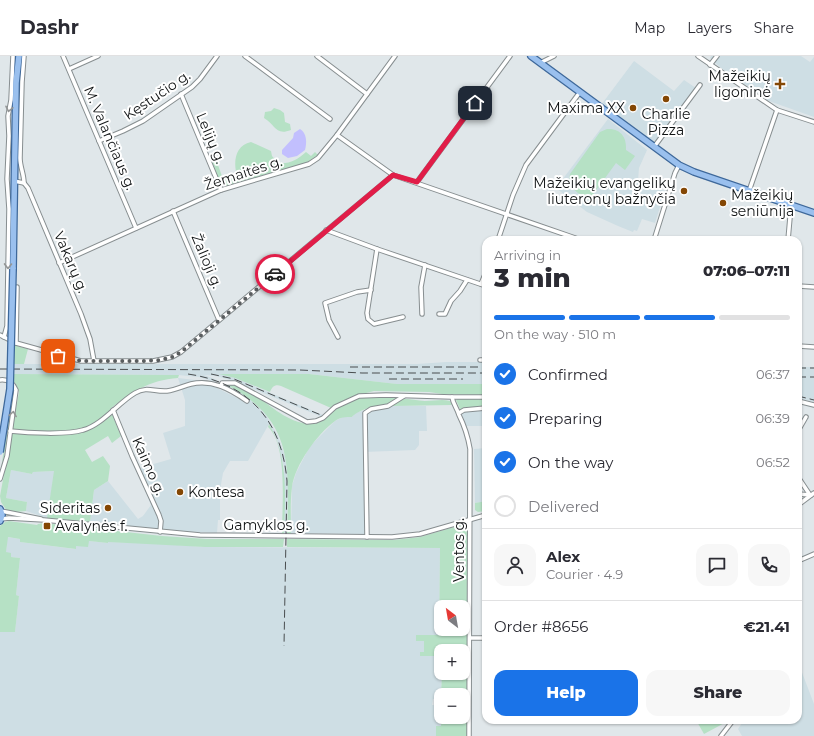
<!DOCTYPE html>
<meta charset="utf-8">
<style>
body{margin:0;font-family:Montserrat,sans-serif;background:#f7f7f7;color:#2b2b33;height:100vh;display:flex;flex-direction:column;font-size:15px;white-space:nowrap}
*{box-sizing:border-box;margin:0}
p{font-size:13px;color:#7c7c81}
.icon{flex:none;width:22px;height:22px;fill:none;stroke:currentColor;stroke-width:2;stroke-linecap:round;stroke-linejoin:round}
.map{position:relative;flex:1;overflow:hidden}
.details{position:absolute;left:482px;top:180px;width:320px;height:488px;display:flex;flex-direction:column;background:#fff;border-radius:12px;box-shadow:0 1px 3px #0004}
.details>*{flex:none}
.needle{width:26px;rotate:329deg}
.controls{position:absolute;left:434px;top:544px;display:grid;gap:8px}
.controls a{display:grid;place-items:center;width:36px;height:36px;border-radius:8px;background:#fff;box-shadow:0 1px 3px #0004;font-size:20px}
.pin{position:absolute;display:grid;place-items:center;width:34px;height:34px;color:#fff;margin:-17px;border-radius:8px;box-shadow:0 2px 6px #0006}
.courier{position:absolute;display:grid;place-items:center;width:40px;height:40px;margin:-20px;border:3px solid #e11d48;border-radius:50%;background:#fff;color:#222;box-shadow:0 1px 5px #0007}
.summary em{font-style:normal;font-weight:800}
.summary div{display:flex;flex-direction:column-reverse}
.summary{display:flex;align-items:center;justify-content:space-between;height:68px;padding:0 12px}
h1{font-size:26px;font-weight:800;line-height:30px}
.bar{display:grid;grid-template-columns:repeat(4,1fr);gap:6px 4px;align-content:center;height:48px;padding:0 12px}
.bar i{height:5px;border-radius:3px;background:#e1e1e2}
.bar .on{background:#1a73e8}
.bar p{grid-column:span 4}
.line{display:flex;align-items:center;gap:10px;padding:0 12px;border-top:1px solid #e1e1e2}
.line div{flex:1}
.round{display:grid;place-items:center;flex:none;width:42px;height:42px;border-radius:12px;background:#f7f7f7}
ol{padding:0 12px;list-style:none}
li{display:flex;align-items:center;gap:12px;height:44px}
li p{margin-inline-start:auto}
li .icon{padding:4px;border-radius:50%;background:#1a73e8;color:#fff;stroke-width:4}
li:last-child{color:#7c7c81}
li i{width:22px;height:22px;border:2px solid #e1e1e2;border-radius:50%}
.button{display:flex;gap:8px;margin-top:auto;padding:8px 12px}
.button a{flex:1;height:46px;border-radius:12px;background:#1a73e8;color:#fff;font-size:16px;font-weight:800;line-height:46px;text-align:center}
.button a+a{background:#f7f7f7;color:#2b2b33}
header{display:flex;align-items:center;gap:24px;box-sizing:border-box;height:56px;padding:0 20px;background:#fff;border-bottom:1px solid #e1e1e2}
header strong{font-size:19px}
nav{display:flex;gap:22px;margin-inline-start:auto;font-size:14px}
.map>svg:first-child{display:block}
.built{fill:#cedee4}
.green{fill:#b6e1c5;fill-rule:evenodd}
.water{fill:#c2bffe}
.lines{fill:none;stroke-linecap:round;stroke-linejoin:round}
.street-casing{stroke:#878e90;stroke-width:5.5}
.primary-casing{stroke:#3e689a;stroke-width:8}
.street{stroke:#fff;stroke-width:3.5}
.primary{stroke:#9ac0ee;stroke-width:5.5}
.rail{stroke:#494d4f;stroke-width:1;stroke-dasharray:8 4;stroke-linecap:butt}
.primary-bridge-casing{stroke:#3e689a;stroke-width:8;stroke-linecap:butt}
.primary-bridge{stroke:#9ac0ee;stroke-width:5.5}
.oneway{stroke:#939595}
.done{stroke:#595d5f;stroke-width:4;stroke-dasharray:0 7.2}
.route{stroke:#e11d48;stroke-width:5}
.poi-dot{fill:#844704;stroke:#fff;stroke-width:1.5}
.labels{text-anchor:middle;stroke-width:4;stroke-linejoin:round;paint-order:stroke}
.poi-label{font-size:14px;fill:#101314;stroke:#fff;text-anchor:end}
.street-label{font-size:14px;fill:#101314;stroke:#fff}
</style>
<header>
<strong>Dashr</strong>
<nav><a>Map</a><a>Layers</a><a>Share</a></nav>
</header>
<div class="map">
<svg width="814" height="680" viewBox="0 0 814 680">
<rect width="100%" height="100%" fill="#e0e7ea"/>
<g class="built">
<polygon points="711,0 801,0 810,6 814,1 814,61 769,45 721,12 710,2"/>
<polygon points="634,5 674,35 684,24 699,34 657,91 601,49"/>
<polygon points="608,63 647,94 639,112 638,125 665,135 655,167 642,163 637,175 634,174 633,176 618,170 587,156 556,132"/>
<polygon points="446,306 486,306 486,328 397,328 309,318 222,318 235,322 323,359 322,361 234,325 216,320 204,319 217,324 216,326 199,321 178,319 14,318 14,308 417,308"/>
<polygon points="798,311 814,311 814,346 798,342"/>
<polygon points="178,322 203,325 245,346 247,343 226,330 227,329 249,342 266,359 278,380 285,400 288,425 287,477 284,477 284,411 277,384 269,368 248,405 230,405 223,417 220,434 220,464 218,464 217,477 192,476 90,466 94,434 108,425 138,463 143,460 151,449 136,413 171,403 163,377 185,370 185,344"/>
<polygon points="387,348 393,350 426,350 427,375 419,375 419,389 415,394 364,396 366,478 291,477 292,430 296,417 309,392 317,383 335,365 343,361 352,361 355,357 368,353"/>
<polygon points="486,351 486,370 466,370 460,353"/>
<polygon points="486,392 486,445 475,447 474,393"/>
<polygon points="11,414 32,418 33,416 55,415 47,462 26,455 27,446 6,442"/>
<polygon points="7,481 20,483 20,486 75,493 76,490 89,485 108,487 108,486 150,487 205,491 440,492 439,579 416,579 416,585 424,585 436,600 436,596 441,596 441,617 445,617 445,618 442,619 441,643 433,643 432,649 441,649 440,660 441,661 441,670 436,670 436,680 0,680 0,576 15,576 19,540 16,539 20,502 10,501 6,496"/>
<polygon points="798,606 814,648 814,680 742,680 738,673 742,667 747,664 798,664"/>
</g>
<g class="green">
<path d="M274 52 280 54 284 57 285 66 290 68 291 74C275 80 276 69 264 62L265 56 271 55Z"/>
<path d="M607 73C621 72 627 82 626 94L635 100 625 114 616 107 589 144C578 137 567 132 570 118L600 76Z"/>
<path d="M251 86 271 95 272 100 278 107C290 108 297 104 306 96L311 100 315 96 318 99 306 107 226 130H221L210 100 214 98 223 123C227 124 233 123 237 120 233 106 235 89 251 86Z"/>
<polygon points="14,289 28,293 24,308 14,308"/>
<path d="M14 318 179 319 178 322C149 324 132 336 110 353L121 380 112 387 108 380 85 394 92 406 103 400 110 410 108 425 94 434 90 466 47 462 54 415 33 416 32 418 11 414 6 442 27 446 26 455 16 456 7 455 1 446 0 440 19 336 16 328 13 325Z"/>
<path d="M219 318H309L397 328H486V339L442 338 429 336 374 335 354 340 331 352 281 330C275 328 272 331 270 336L235 322Z"/>
<path d="M231 328C261 335 278 366 310 368 320 369 326 360 333 355 338 351 344 348 349 346 372 336 401 343 425 345 434 345 442 343 450 345L452 349 393 350C383 347 358 353 352 361 346 361 340 361 335 365 317 378 295 409 292 431 290 446 291 462 291 477H287C289 411 294 364 227 329Z"/>
<polygon points="13,331 14,338 4,401 1,413"/>
<polygon points="459,342 486,343 486,351 460,353 456,344"/>
<path d="M269 368C289 402 285 440 284 477H282C282 451 288 389 268 371Z"/>
<polygon points="486,445 486,455 478,456 475,454 475,447"/>
<polygon points="9,465 37,469 38,468 44,467 162,480 207,483 284,483 283,491 205,491 108,486 108,487 89,485 88,491 76,490 76,493 20,486 20,483 8,481 6,496 11,497 11,501 20,502 16,539 19,540 15,576 0,576 0,470 5,466"/>
<path d="M461 469 466 471 467 477 468 680H436V670H441V661H463V639H441L442 618H444L445 617H463V595L436 596V600H420V596H424V585H416V579H439L440 492 287 491V483L394 484 420 481ZM441 551H463V573H441Z"/>
<polygon points="696,664 730,664 704,678"/>
</g>
<path class="water" d="M300 73C307 77 307 87 305 94L297 100 288 102 282 98V94L293 82 294 77Z"/>
<g class="lines">
<g class="street-casing">
<g id="street">
<polyline points="63,0 136,172"/>
<polyline points="245,0 330,63"/>
<polyline points="317,0 367,38"/>
<polyline points="698,0 777,54 814,66"/>
<polyline points="540,7 554,0"/>
<polyline points="710,9 717,0"/>
<polyline points="69,13 98,0"/>
<polyline points="181,38 221,134"/>
<polyline points="337,79 393,119 581,184"/>
<polyline points="99,85 123,75 143,65 192,31 200,23 217,0"/>
<polyline points="654,91 700,29"/>
<polyline points="14,125 24,127 28,132 81,258 90,283 94,305"/>
<polyline points="417,126 510,0"/>
<path d="M24 127C24 118 20 111 20 102L22 26 24 0"/>
<polyline points="749,135 777,54"/>
<polyline points="173,155 219,264"/>
<polyline points="326,174 377,193 486,230"/>
<polyline points="498,184 513,139 526,109 580,36"/>
<polyline points="654,184 675,117 679,109"/>
<polyline points="788,184 791,150"/>
<polyline points="377,193 367,257 368,263 374,268 403,261"/>
<polyline points="59,207 221,134 309,108 318,102 337,79 395,0"/>
<polyline points="481,228 486,216"/>
<polyline points="798,230 814,231"/>
<polyline points="422,258 421,231 425,209"/>
<polyline points="439,258 445,258 451,245 460,235 467,224"/>
<polyline points="0,279 16,287 81,305 153,305 172,301 181,296 393,119"/>
<polyline points="4,281 7,270 9,153 7,123 9,80 8,60 11,44 13,0"/>
<polyline points="338,281 329,264 325,247 357,236 371,234"/>
<polyline points="16,287 17,231"/>
<polyline points="798,290 814,291"/>
<polyline points="480,304 486,304"/>
<path d="M0 324C8 323 13 327 16 334L7 400 0 423"/>
<path d="M221 330 222 327H235L307 366 316 365 323 362 335 351 359 340 386 339 452 341C453 348 457 352 459 359 464 369 468 381 470 393L469 680"/>
<polyline points="452,341 486,341"/>
<polyline points="798,345 814,349"/>
<polyline points="113,354 132,400 159,459 161,465 160,476"/>
<polyline points="459,357 464,354 486,352"/>
<path d="M10 375C28 377 67 379 83 374 102 369 118 347 135 337 147 330 154 336 167 335 176 334 183 330 191 328 212 323 230 333 247 345"/>
<polyline points="798,375 806,361"/>
<polyline points="798,421 810,439"/>
<polyline points="798,438 811,439"/>
<polyline points="798,449 814,437"/>
<polyline points="1,455 41,463"/>
<polyline points="1,463 9,462 44,464 200,479 392,481 420,478 486,459"/>
<polyline points="367,481 365,357 371,353 388,350 404,340"/>
<polyline points="798,505 814,498"/>
<polyline points="470,582 486,582"/>
<polyline points="721,680 731,667"/>
</g>
</g>
<g class="primary-casing">
<g id="primary">
<polyline points="531,0 679,109 694,116 814,157"/>
<polyline points="13,213 16,27 19,0"/>
<polyline points="0,453 2,459 0,465"/>
</g>
</g>
<use href="#street" class="street"/>
<use href="#primary" class="primary"/>
<g class="rail">
<polyline points="350,311 486,311"/>
<polyline points="798,312 814,312"/>
<polyline points="0,313 300,314 362,317 486,317"/>
<path d="M188 318C249 327 282 365 287 425L284 590"/>
<polyline points="211,318 234,323 321,359"/>
<polyline points="798,321 814,321"/>
<polyline points="389,323 463,323"/>
<polyline points="798,340 814,344"/>
</g>
<g class="primary-bridge-casing">
<polyline id="primary-bridge" points="0,396 10,333 13,213"/>
</g>
<use href="#primary-bridge" class="primary-bridge"/>
</g>
<defs><path id="oneway-chevron" d="M-2-3.5L2.5 0L-2 3.5" fill="none" stroke-width="1.6" stroke-linecap="round" stroke-linejoin="round"/></defs>
<g class="oneway">
<use href="#oneway-chevron" transform="translate(9 53) rotate(102)"/>
<use href="#oneway-chevron" transform="translate(8 210) rotate(91)"/>
<use href="#oneway-chevron" transform="translate(13 358) rotate(-81)"/>
</g>
<g class="lines">
<polyline class="done" points="58,300 81,305 142,305 161,304 172,301 181,296 275,218"/>
<polyline class="route" points="275,218 393,119 417,126 475,47"/>
</g>
<g class="poi-dot">
<path d="M778 22h4v4h4v4h-4v4h-4v-4h-4v-4h4z"/>
<circle cx="666" cy="43" r="4"/>
<circle cx="633" cy="52" r="4"/>
<circle cx="684" cy="135" r="4"/>
<circle cx="723" cy="147" r="4"/>
<circle cx="180" cy="436" r="4"/>
<circle cx="108" cy="452" r="4"/>
<rect x="43" y="466" width="8" height="8" rx="2"/>
</g>
<g class="labels">
<g class="poi-label">
<text x="771" y="25">Mažeikių<tspan x="771" dy="16">ligoninė</tspan></text>
<text x="625" y="57">Maxima XX</text>
<text x="666" y="63" text-anchor="middle">Charlie<tspan x="666" dy="16">Pizza</tspan></text>
<text x="676" y="132">Mažeikių evangelikų<tspan x="676" dy="16">liuteronų bažnyčia</tspan></text>
<text x="731" y="144" text-anchor="start">Mažeikių<tspan x="731" dy="16">seniūnija</tspan></text>
<text x="188" y="441" text-anchor="start">Kontesa</text>
<text x="100" y="457">Sideritas</text>
<text x="55" y="475" text-anchor="start">Avalynės f.</text>
</g>
<g class="street-label">
<text transform="translate(157 39) rotate(-34)" y="5">Kęstučio g.</text>
<text transform="translate(110 82) rotate(67)" y="5">M. Valančiaus g.</text>
<text transform="translate(211 82) rotate(67)" y="5">Lelijų g.</text>
<text transform="translate(243 117) rotate(-18)" y="5">Žemaitės g.</text>
<text transform="translate(207 205) rotate(67)" y="5">Žalioji g.</text>
<text transform="translate(71 206) rotate(67)" y="5">Vakarų g.</text>
<text transform="translate(149 410) rotate(66)" y="5">Kaimo g.</text>
<text x="266" y="474">Gamyklos g.</text>
<text transform="translate(459 494) rotate(-90)" y="5">Ventos g.</text>
</g>
</g>
</svg>
<div class="controls">
<a><svg class="needle" viewBox="-14 -14 28 28"><path d="M0-13l5 13h-10z" fill="#e53935"/><path d="M0 13l5-13h-10z" fill="#7c7c81"/></svg></a>
<a>+</a>
<a>−</a>
</div>
<div class="pin" style="left:58px;top:300px;background:#ea580c"><svg class="icon" aria-label="bag" viewBox="0 0 24 24"><path d="M5 8h14l-1 12H6zM9 8a3 3 0 0 1 6 0"/></svg></div>
<div class="pin" style="left:475px;top:47px;background:#1f2937"><svg class="icon" aria-label="home" viewBox="0 0 24 24"><path d="M3 11l9-7 9 7M6 9v11h12V9"/></svg></div>
<div class="courier" style="left:275px;top:218px"><svg class="icon" aria-label="car" viewBox="0 0 24 24"><path d="M5 17H2v-5l4-1 3-4h7l3 4 3 1v5h-3M9 17h6M6 11h13"/><circle cx="7" cy="17" r="2"/><circle cx="17" cy="17" r="2"/></svg></div>
<section class="details">
<div class="summary"><div><h1>3 min</h1><p>Arriving in</p></div><em>07:06–07:11</em></div>
<div class="bar"><i class="on"></i><i class="on"></i><i class="on"></i><i></i><p>On the way · 510 m</p></div>
<ol>
<li><svg class="icon" aria-label="check" viewBox="0 0 24 24"><path d="M5 12l5 5 9-10"/></svg>Confirmed<p>06:37</p></li>
<li><svg class="icon" aria-label="check" viewBox="0 0 24 24"><path d="M5 12l5 5 9-10"/></svg>Preparing<p>06:39</p></li>
<li><svg class="icon" aria-label="check" viewBox="0 0 24 24"><path d="M5 12l5 5 9-10"/></svg>On the way<p>06:52</p></li>
<li><i></i>Delivered</li>
</ol>
<div class="line" style="height:72px"><a class="round"><svg class="icon" aria-label="person" viewBox="0 0 24 24"><circle cx="12" cy="8" r="4"/><path d="M4 21q1-7 8-7t8 7"/></svg></a><div><b>Alex</b><p>Courier · 4.9</p></div><a class="round"><svg class="icon" aria-label="chat" viewBox="0 0 24 24"><path d="M4 5h16v11H9l-5 4z"/></svg></a><a class="round"><svg class="icon" aria-label="phone" viewBox="0 0 24 24"><path d="M5 4h4l2 5-3 2q2 4 5 5l2-3 5 2v4C11 20 4 13 5 4z"/></svg></a></div>
<div class="line" style="height:52px"><div>Order #8656</div><b>€21.41</b></div>
<div class="button"><a>Help</a><a>Share</a></div>
</section>
</div>
